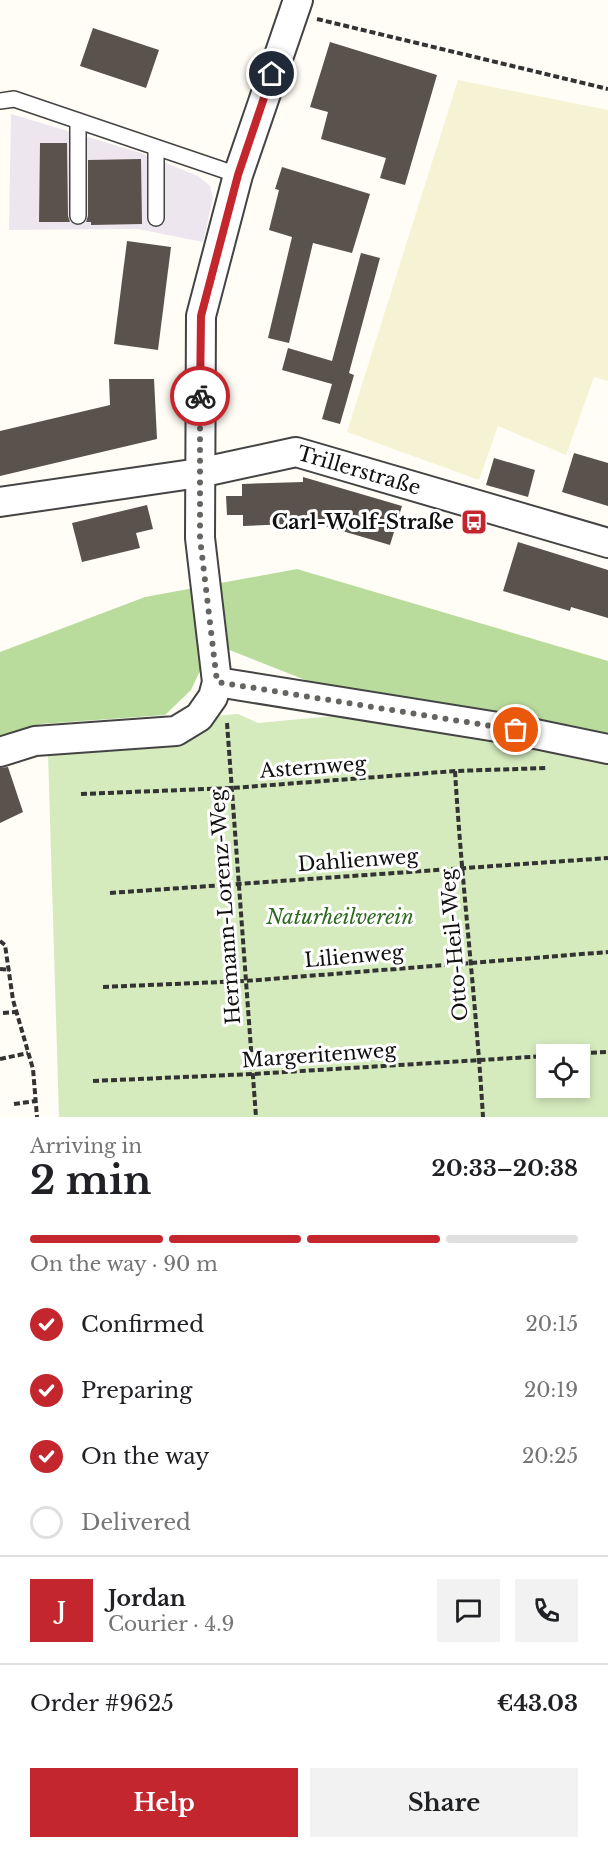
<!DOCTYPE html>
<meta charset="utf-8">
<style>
body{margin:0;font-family:"Libre Baskerville",serif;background:#f2f2f2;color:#202124;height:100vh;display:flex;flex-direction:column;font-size:22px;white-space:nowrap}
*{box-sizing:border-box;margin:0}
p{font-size:20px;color:#757577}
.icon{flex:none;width:33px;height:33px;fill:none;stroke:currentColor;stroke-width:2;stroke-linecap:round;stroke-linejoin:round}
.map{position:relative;height:1117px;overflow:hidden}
.panel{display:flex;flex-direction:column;background:#fff;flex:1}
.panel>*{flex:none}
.buttons{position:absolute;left:536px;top:1044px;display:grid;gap:12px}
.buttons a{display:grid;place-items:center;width:54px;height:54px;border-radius:0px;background:#fff;box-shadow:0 3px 9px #0003;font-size:30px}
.pin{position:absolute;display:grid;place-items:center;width:51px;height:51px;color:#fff;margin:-26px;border:3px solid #fff;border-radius:50%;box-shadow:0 2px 6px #0007}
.courier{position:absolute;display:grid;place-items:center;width:60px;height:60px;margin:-30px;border:4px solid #c4262e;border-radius:50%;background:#fff;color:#222;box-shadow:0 2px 8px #0007}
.summary em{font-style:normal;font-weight:700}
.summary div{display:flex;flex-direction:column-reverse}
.summary{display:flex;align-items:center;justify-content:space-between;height:102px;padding:0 30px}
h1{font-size:39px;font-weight:700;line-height:45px}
.bar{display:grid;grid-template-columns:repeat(4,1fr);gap:9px 6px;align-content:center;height:72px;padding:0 30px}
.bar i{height:8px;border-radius:4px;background:#e0e0e0}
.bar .on{background:#c4262e}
.bar p{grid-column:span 4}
.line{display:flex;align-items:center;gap:15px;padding:0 30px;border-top:2px solid #e0e0e0}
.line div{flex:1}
.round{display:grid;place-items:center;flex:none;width:63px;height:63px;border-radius:0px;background:#f2f2f2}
ol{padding:0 30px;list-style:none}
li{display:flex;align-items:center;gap:18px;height:66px}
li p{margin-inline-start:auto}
li .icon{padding:6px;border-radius:50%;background:#c4262e;color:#fff;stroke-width:4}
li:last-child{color:#757577}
li i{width:33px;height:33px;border:3px solid #e0e0e0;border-radius:50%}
.button{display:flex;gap:12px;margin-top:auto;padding:12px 30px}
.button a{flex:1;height:69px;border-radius:0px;background:#c4262e;color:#fff;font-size:24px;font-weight:700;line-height:69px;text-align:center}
.button a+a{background:#f2f2f2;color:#202124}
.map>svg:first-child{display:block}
.industrial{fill:#eee6ef}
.farmland{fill:#f6f3d4}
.green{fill:#d5ebbd;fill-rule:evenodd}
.forest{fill:#b9dc9c}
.building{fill:#5a524d}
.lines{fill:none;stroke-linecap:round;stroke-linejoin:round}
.service-casing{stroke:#444;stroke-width:18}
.minor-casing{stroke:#444;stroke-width:32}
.path{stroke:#333;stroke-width:4;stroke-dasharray:6 3;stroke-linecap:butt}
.service{stroke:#fff;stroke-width:15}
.minor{stroke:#fff;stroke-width:28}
.done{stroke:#646461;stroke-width:6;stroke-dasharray:0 10.8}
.route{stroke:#c4262e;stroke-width:8}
.labels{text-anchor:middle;stroke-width:6;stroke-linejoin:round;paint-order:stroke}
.street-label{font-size:20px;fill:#111;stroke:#fff}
.poi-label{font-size:20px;font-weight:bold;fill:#111;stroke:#fff;text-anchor:end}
.park-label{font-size:20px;font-style:italic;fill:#2f6b1f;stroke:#fff}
</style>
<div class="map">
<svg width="608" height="1117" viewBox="0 0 608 1117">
<rect width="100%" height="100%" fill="#fffdf5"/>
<polygon class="industrial" points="11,114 141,153 198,176 210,186 213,198 203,242 138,229 9,230"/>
<polygon class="farmland" points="458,80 608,110 608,381 594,377 566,455 498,426 479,480 347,432"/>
<path class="green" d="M238 714 258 723 345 715 608 756V1117H59L48 754 213 716ZM546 1054H579V1088H546Z"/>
<polygon class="forest" points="297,569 608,661 608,742 336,692 227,649 207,656 191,690 165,715 41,724 0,741 0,652 145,597"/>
<g class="building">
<polygon points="93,28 159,50 146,88 80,66"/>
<polygon points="330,42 437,75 405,185 380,178 386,158 321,139 328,112 310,107"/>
<polygon points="40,143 67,143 68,216 70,222 39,222"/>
<polygon points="141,159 142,224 91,225 91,222 86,222 88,216 88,160"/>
<polygon points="282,167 370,194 352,253 313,243 289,343 268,338 292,237 269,230 279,190 275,189"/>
<polygon points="127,241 171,247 158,350 114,344"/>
<polygon points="361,253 380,258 349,373 354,375 340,424 322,419 332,384 282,370 288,348 332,361"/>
<polygon points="109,379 154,379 157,439 0,476 0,431 110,405"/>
<polygon points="574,453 608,463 608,506 562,492"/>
<polygon points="494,458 535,470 528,497 486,485"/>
<polygon points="303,477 402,506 390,545 315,523 243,526 243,515 227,515 226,496 242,496 242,484 303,482"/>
<polygon points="147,505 153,529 136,533 140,548 82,562 72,523"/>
<polygon points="518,542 608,570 608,618 571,607 570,611 503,591"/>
<polygon points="8,767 23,812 0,823 0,768"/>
</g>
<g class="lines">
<g class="service-casing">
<g id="service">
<polyline points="0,101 14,99 238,175"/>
<polyline points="156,149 156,218"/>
<polyline points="78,216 78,121"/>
</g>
</g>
<g class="minor-casing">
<g id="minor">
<path id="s1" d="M0 502 199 473 296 452 608 543"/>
<polyline points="217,682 516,730 608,749"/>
<polyline points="0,752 35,741 176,731 199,717 213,697 217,682 200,538 201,316 238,175 298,0"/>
</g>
</g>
<g class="path">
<polyline points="317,19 608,89"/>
<polyline points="227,723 256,1117"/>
<path d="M455 771C462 887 476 1001 483 1117"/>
<polyline points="81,794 232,788 455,771 547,768"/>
<polyline points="110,893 608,858"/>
<polyline points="0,941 5,945 13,1000 33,1069 37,1117"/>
<polyline points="0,969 10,970"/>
<polyline points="103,987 245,981 608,952"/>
<polyline points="3,1013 17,1012"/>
<polyline points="564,1054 608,1052"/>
<polyline points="0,1059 28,1053"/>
<polyline points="93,1081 253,1074 546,1056"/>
<polyline points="14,1104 36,1101"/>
</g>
<use href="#service" class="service"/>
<use href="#minor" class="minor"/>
</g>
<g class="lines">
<polyline class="done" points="200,396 200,538 217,682 516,730"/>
<polyline class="route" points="200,396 201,316 238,175 272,74"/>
</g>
<defs>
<g id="bus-square" transform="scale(1.35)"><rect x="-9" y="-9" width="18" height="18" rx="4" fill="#c4262e" stroke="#fff"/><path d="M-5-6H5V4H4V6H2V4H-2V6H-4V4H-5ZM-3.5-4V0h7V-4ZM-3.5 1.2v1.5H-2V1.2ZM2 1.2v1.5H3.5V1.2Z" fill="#fff"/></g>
</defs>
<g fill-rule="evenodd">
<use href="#bus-square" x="474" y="522"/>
</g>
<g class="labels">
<g class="street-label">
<text dy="7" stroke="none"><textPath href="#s1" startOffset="366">Trillerstraße</textPath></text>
<text transform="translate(313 767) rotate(-4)" y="7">Asternweg</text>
<text transform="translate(358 860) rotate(-4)" y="7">Dahlienweg</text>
<text transform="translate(225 907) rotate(-94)" y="7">Hermann-Lorenz-Weg</text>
<text transform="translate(454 945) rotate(-95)" y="7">Otto-Heil-Weg</text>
<text transform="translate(354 956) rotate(-5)" y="7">Lilienweg</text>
<text transform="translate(319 1055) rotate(-4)" y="7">Margeritenweg</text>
</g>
<g class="poi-label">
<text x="454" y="529">Carl-Wolf-Straße</text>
</g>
<g class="park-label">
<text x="340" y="924">Naturheilverein</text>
</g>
</g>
</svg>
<div class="buttons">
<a><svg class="icon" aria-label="locate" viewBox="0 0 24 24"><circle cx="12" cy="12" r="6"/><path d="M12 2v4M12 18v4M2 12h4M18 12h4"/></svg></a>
</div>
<div class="pin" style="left:516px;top:730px;background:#ea580c"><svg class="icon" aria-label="bag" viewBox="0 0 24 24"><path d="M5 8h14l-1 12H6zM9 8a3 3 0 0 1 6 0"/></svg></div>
<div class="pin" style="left:272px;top:74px;background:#1f2937"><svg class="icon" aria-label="home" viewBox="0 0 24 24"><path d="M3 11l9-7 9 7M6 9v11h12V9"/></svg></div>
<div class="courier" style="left:200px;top:396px"><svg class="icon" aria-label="bike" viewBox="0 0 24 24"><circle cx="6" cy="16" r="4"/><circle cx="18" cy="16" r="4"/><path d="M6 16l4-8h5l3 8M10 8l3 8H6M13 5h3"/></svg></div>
</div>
<section class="panel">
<div class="summary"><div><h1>2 min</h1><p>Arriving in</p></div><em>20:33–20:38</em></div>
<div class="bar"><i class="on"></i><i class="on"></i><i class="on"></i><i></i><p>On the way · 90 m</p></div>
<ol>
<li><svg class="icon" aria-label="check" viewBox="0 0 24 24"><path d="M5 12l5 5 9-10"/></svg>Confirmed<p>20:15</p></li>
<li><svg class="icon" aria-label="check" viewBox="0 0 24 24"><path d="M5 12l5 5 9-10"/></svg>Preparing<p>20:19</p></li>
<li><svg class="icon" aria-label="check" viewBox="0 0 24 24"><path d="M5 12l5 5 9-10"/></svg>On the way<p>20:25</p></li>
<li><i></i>Delivered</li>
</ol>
<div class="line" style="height:108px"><b class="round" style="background:#c4262e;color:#fff">J</b><div><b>Jordan</b><p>Courier · 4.9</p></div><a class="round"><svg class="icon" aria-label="chat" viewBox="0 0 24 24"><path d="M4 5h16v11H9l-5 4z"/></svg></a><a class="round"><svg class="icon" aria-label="phone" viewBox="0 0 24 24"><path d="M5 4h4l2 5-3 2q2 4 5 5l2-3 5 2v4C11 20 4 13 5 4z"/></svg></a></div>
<div class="line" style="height:78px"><div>Order #9625</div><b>€43.03</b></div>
<div class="button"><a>Help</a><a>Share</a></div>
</section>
